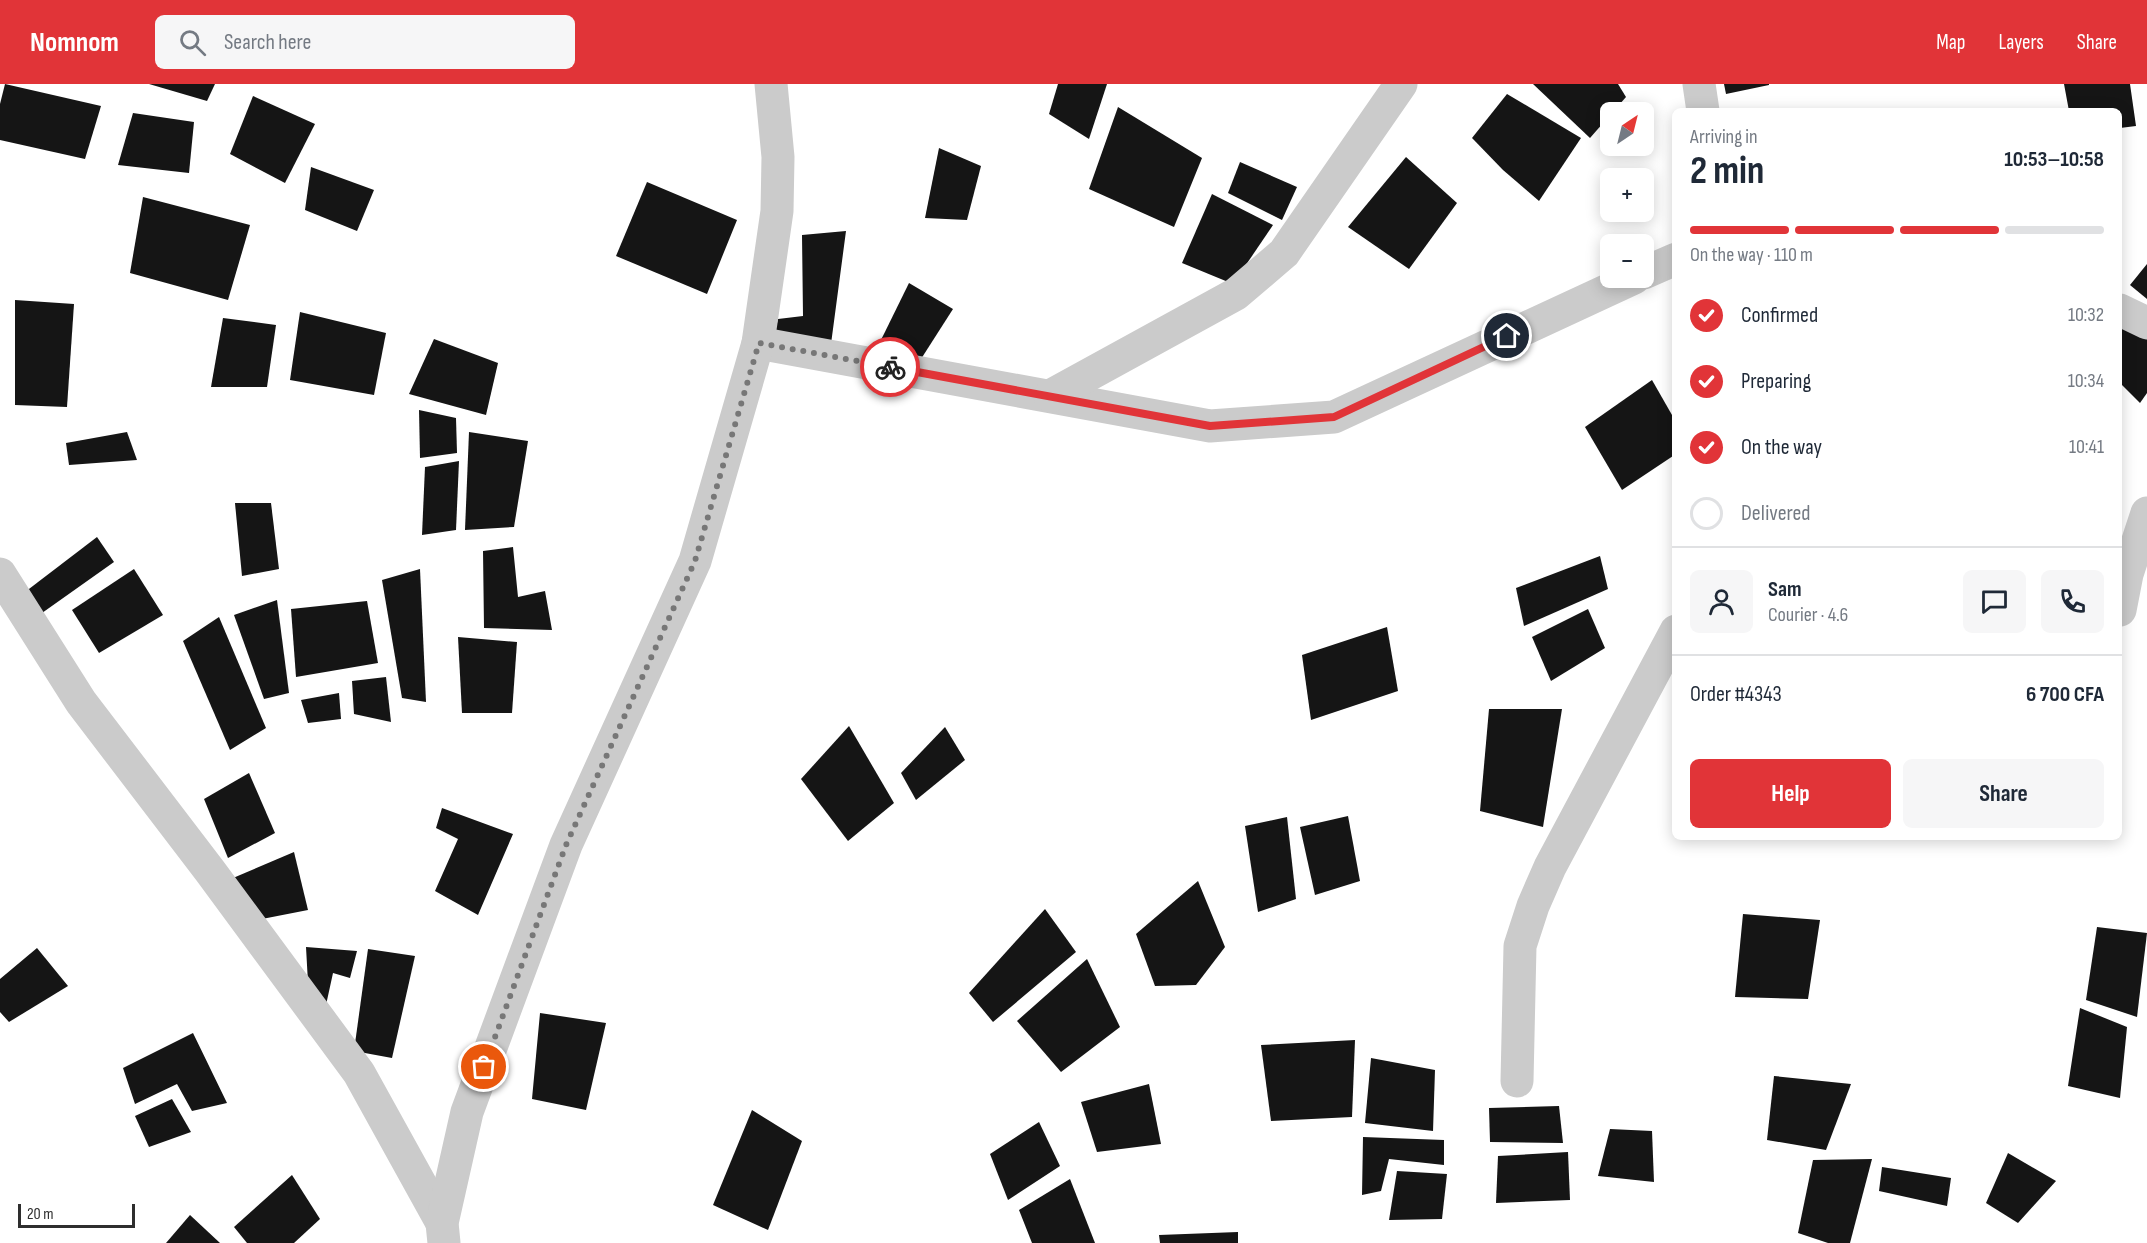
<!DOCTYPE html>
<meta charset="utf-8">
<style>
body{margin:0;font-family:"Sofia Sans Condensed",sans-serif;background:#f6f6f7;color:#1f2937;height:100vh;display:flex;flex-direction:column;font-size:22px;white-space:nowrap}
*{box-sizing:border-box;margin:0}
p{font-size:20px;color:#747a83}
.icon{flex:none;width:33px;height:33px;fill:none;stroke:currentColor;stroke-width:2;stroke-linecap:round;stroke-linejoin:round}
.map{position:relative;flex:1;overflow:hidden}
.panel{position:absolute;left:1672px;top:24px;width:450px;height:732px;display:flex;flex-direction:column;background:#fff;border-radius:9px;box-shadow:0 3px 15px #0003}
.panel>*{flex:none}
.needle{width:39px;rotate:35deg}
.buttons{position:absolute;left:1600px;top:18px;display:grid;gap:12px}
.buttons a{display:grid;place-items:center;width:54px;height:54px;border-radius:9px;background:#fff;box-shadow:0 3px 15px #0003;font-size:30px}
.scale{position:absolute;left:18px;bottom:15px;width:117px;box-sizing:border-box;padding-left:6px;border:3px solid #2e2e2e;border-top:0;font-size:16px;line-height:21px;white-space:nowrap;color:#2e2e2e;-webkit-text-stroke:4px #fff;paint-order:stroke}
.pin{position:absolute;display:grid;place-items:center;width:51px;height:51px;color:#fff;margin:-26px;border:3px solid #fff;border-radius:50%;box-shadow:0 2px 6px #0007}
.courier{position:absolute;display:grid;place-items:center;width:60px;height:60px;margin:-30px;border:4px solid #e13438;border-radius:50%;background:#fff;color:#222;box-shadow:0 2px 8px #0007}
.head em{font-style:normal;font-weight:700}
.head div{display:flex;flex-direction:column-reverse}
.head{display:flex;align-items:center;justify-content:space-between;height:102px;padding:0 18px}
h1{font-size:39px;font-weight:700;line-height:45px}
.bar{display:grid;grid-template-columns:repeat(4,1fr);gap:9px 6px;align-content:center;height:72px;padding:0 18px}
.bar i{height:8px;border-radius:4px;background:#e0e1e3}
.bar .selected{background:#e13438}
.bar p{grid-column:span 4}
.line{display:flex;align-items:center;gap:15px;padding:0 18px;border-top:2px solid #e0e1e3}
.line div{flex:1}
.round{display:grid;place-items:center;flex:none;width:63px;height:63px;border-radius:9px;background:#f6f6f7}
ol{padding:0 18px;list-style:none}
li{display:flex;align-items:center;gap:18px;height:66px}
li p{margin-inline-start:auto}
li .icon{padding:6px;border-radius:50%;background:#e13438;color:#fff;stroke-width:4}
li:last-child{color:#747a83}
li i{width:33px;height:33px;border:3px solid #e0e1e3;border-radius:50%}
.cta{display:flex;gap:12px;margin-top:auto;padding:12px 18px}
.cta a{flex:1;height:69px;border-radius:9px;background:#e13438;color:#fff;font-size:24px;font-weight:700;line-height:69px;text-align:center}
.cta a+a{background:#f6f6f7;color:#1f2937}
header{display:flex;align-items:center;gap:36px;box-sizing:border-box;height:84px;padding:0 30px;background:#e13438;color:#fff}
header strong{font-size:28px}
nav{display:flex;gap:33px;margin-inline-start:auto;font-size:21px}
.search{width:420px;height:54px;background:#f6f6f7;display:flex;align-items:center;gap:15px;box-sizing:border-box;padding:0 21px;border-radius:9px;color:#747a83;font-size:22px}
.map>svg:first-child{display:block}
.building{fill:#151515}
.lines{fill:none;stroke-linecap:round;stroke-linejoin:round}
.minor{stroke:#cbcbcb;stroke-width:33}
.done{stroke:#777;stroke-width:6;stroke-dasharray:0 10.8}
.route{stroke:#e13438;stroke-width:8}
</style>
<header>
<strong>Nomnom</strong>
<div class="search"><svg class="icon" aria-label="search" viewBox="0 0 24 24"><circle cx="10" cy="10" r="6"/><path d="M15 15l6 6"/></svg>Search here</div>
<nav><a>Map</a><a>Layers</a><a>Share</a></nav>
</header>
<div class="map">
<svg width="2147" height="1159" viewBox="0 0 2147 1159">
<rect width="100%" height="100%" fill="#fff"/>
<g class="building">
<polygon points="5,0 101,22 85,75 0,56 0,20"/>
<polygon points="149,0 215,0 207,17"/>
<polygon points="1058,0 1107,0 1089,55 1049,30"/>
<polygon points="1533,0 1618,0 1626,13 1590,54"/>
<polygon points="1724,0 1769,0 1769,1 1726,10"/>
<polygon points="2064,0 2130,0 2136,42 2120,44 2120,27 2069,27"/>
<polygon points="1507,10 1581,54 1539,117 1503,86 1472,54"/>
<polygon points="253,12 315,40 285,99 230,70"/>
<polygon points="1118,23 1202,74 1174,143 1089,105"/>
<polygon points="133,29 194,38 189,89 118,81"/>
<polygon points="939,64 981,82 967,136 925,134"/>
<polygon points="1406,73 1457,119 1409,185 1348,143"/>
<polygon points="1240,78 1297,103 1282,136 1228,109"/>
<polygon points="311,83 374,106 357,147 305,126"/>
<polygon points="647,98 737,136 707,210 616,172"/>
<polygon points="1212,110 1273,141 1233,200 1182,179"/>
<polygon points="143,113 250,141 228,216 130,189"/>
<polygon points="846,147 831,260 774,252 778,235 803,232 802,151"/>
<polygon points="2147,180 2147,215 2130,201"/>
<polygon points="909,199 953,225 921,275 880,258"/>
<polygon points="15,216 74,220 67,323 15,321"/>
<polygon points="300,228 386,249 374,311 290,296"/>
<polygon points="223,234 276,241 267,303 211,303"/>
<polygon points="2120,236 2147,249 2147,309 2140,319 2120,299"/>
<polygon points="434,255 498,279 486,331 409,310"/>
<polygon points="1652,296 1676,338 1676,370 1622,406 1585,343"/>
<polygon points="419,326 456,334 457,369 420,374"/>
<polygon points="127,348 137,376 69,381 66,359"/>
<polygon points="469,348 528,357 514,443 465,446"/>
<polygon points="459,377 456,446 422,451 425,383"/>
<polygon points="235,419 271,419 279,485 242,492"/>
<polygon points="97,453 114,478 42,529 25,508"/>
<polygon points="513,463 518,513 545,507 552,546 484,544 483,467"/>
<polygon points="1600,472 1608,505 1524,542 1516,504"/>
<polygon points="134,485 163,531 99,569 72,526"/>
<polygon points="420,485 426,618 402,614 382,496"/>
<polygon points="277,516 289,609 264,615 234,531"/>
<polygon points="367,517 378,579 296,593 291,525"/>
<polygon points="1588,525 1605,564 1551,597 1532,553"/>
<polygon points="219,533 266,644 230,666 183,557"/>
<polygon points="1387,543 1398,607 1311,636 1302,571"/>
<polygon points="458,553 517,558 512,629 462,629"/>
<polygon points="386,593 391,638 354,630 352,597"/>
<polygon points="339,609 341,635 308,639 301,616"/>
<polygon points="1489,625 1562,625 1543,743 1480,727"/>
<polygon points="849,642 894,719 848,757 801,695"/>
<polygon points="945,643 965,676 916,716 901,689"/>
<polygon points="249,689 275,749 228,774 204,715"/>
<polygon points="442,724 513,750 478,831 435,807 458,755 436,744"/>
<polygon points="1348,732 1360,797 1315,811 1300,743"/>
<polygon points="1287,733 1296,815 1258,828 1245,742"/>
<polygon points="294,768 308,826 262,835 233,794"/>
<polygon points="1198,797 1225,863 1196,901 1155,902 1136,850"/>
<polygon points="1045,825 1076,868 993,938 969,909"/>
<polygon points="1743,830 1820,836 1808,915 1735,913"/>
<polygon points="2097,843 2147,849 2137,933 2086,916"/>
<polygon points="306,863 357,867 350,894 333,889 326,921 308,899"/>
<polygon points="37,864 68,902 9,938 0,928 0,895"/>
<polygon points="368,865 415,872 392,974 354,967"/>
<polygon points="1087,875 1120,943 1061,988 1017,937"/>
<polygon points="2080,924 2127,943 2120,1014 2068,1002"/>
<polygon points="540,929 606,939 586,1026 532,1015"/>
<polygon points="193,949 227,1019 192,1027 177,1000 135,1020 123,984"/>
<polygon points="1355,956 1352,1033 1271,1037 1261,961"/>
<polygon points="1371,974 1435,986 1433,1047 1365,1039"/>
<polygon points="1774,992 1851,1000 1826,1066 1767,1056"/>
<polygon points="1149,1000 1161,1060 1097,1068 1081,1018"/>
<polygon points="172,1015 191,1048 149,1063 135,1032"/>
<polygon points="1559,1022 1563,1059 1490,1058 1489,1024"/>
<polygon points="752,1026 802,1057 768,1146 713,1121"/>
<polygon points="1039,1038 1060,1082 1008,1116 990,1070"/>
<polygon points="1610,1045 1652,1047 1654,1098 1598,1092"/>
<polygon points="1363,1053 1444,1056 1444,1081 1389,1075 1381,1107 1362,1111"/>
<polygon points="1568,1068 1570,1116 1496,1119 1498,1072"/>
<polygon points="2008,1069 2056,1097 2018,1139 1986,1119"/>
<polygon points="1872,1075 1850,1159 1828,1159 1798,1149 1813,1076"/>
<polygon points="1882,1083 1951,1094 1947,1122 1879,1107"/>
<polygon points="1397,1087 1447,1090 1442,1135 1389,1136"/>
<polygon points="292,1091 320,1135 294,1159 247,1159 234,1143"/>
<polygon points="1070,1095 1095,1159 1032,1159 1019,1126"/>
<polygon points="190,1131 220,1159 166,1159"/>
<polygon points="1238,1148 1238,1159 1160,1159 1159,1151"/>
</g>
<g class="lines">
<g class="minor">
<polyline points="1699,0 1703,27"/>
<polyline points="1644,189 1676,175"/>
<polyline points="2120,226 2147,239"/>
<polyline points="758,259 1210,342 1334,333 1634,194"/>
<polyline points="1050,312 1236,210 1284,169 1401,0"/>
<polyline points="0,490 81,618 210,787 359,989 442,1139"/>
<polyline points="2120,526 2127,490 2147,429"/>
<polyline points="1517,997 1520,862 1533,822 1550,783 1676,547"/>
<polyline points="444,1159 442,1139 467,1028 566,761 695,477 758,259 777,127 778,73 771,0"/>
</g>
</g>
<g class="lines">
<polyline class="done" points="484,983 566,761 695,477 759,259 890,283"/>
<polyline class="route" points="890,283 1210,342 1334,333 1507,252"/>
</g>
</svg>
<div class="buttons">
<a><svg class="needle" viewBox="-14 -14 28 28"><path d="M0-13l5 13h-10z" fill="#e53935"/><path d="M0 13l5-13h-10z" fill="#747a83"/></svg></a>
<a>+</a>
<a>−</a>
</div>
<div class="scale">20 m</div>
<div class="pin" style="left:484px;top:983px;background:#ea580c"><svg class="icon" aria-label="bag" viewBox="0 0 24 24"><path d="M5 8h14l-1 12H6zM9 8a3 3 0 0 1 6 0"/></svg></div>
<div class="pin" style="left:1507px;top:252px;background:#1f2937"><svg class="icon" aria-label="home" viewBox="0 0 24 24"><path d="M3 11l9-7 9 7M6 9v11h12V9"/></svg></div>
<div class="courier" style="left:890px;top:283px"><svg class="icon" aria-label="bike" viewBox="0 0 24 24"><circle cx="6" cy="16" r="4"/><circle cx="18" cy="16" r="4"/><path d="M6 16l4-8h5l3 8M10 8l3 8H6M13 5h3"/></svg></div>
<section class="panel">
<div class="head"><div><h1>2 min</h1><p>Arriving in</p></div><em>10:53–10:58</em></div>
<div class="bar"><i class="selected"></i><i class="selected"></i><i class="selected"></i><i></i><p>On the way · 110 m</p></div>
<ol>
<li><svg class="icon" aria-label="check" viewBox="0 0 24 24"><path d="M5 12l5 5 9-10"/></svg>Confirmed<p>10:32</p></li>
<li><svg class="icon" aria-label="check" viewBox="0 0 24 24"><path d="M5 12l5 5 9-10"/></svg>Preparing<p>10:34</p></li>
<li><svg class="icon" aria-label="check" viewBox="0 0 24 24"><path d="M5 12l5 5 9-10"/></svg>On the way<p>10:41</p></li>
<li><i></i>Delivered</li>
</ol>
<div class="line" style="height:108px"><a class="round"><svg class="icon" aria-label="person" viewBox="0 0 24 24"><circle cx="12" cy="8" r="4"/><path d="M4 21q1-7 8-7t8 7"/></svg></a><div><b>Sam</b><p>Courier · 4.6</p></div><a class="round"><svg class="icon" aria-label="chat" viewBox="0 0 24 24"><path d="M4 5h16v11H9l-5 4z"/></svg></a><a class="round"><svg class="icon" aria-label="phone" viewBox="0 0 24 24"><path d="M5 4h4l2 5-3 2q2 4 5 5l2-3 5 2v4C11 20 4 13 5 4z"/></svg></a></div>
<div class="line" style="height:78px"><div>Order #4343</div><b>6 700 CFA</b></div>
<div class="cta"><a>Help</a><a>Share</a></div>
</section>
</div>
